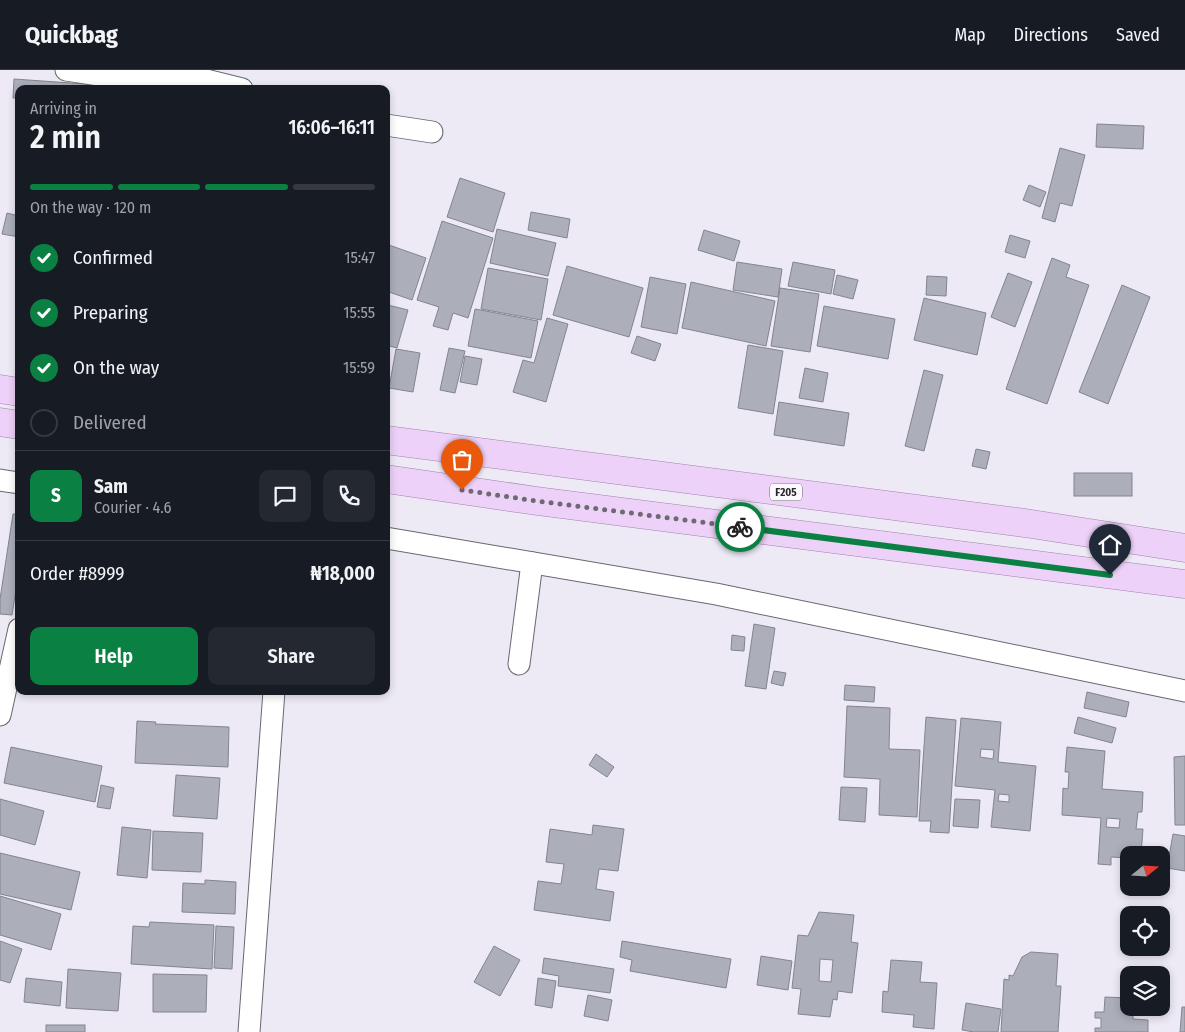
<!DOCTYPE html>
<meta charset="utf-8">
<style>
body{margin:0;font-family:"Fira Sans Condensed",sans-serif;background:#242831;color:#f1f3f6;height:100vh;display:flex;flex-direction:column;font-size:19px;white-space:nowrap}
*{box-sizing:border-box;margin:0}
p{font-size:16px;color:#9ea1a6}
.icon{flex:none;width:28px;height:28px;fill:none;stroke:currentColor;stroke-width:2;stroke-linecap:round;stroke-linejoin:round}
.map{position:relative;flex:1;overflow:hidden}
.panel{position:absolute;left:15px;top:15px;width:375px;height:610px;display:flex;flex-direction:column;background:#171b24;border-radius:10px;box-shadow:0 2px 8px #0003}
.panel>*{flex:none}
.needle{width:32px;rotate:72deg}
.buttons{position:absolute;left:1120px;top:776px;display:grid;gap:10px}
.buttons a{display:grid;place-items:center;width:50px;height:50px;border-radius:10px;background:#171b24;box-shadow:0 2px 8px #0003;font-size:25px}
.pin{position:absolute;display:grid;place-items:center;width:42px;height:42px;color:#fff;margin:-51px -21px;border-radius:50% 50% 50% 0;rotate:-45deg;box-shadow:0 0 5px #0007}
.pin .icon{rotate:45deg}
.courier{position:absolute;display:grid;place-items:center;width:50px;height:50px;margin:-25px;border:4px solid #0b8043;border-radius:50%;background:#fff;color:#222;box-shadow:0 1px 6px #0007}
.headline em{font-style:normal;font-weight:600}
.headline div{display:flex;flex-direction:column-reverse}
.headline{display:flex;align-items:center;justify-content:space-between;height:85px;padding:0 15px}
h1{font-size:32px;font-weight:600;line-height:38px}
.bar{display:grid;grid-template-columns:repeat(4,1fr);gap:8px 5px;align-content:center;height:60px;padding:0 15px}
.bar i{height:6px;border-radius:4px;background:#363941}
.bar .selected{background:#0b8043}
.bar p{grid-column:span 4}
.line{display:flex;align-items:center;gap:12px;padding:0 15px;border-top:1px solid #363941}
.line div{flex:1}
.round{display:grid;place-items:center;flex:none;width:52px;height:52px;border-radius:10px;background:#242831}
ol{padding:0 15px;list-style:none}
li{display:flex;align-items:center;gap:15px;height:55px}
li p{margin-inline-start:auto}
li .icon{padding:5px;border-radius:50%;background:#0b8043;color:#fff;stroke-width:4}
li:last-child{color:#9ea1a6}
li i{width:28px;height:28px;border:2px solid #363941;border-radius:50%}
.button{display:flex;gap:10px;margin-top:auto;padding:10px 15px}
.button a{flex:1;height:58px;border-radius:10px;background:#0b8043;color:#fff;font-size:20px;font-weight:600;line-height:58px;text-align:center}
.button a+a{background:#242831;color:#f1f3f6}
header{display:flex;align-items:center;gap:30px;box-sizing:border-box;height:70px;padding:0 25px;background:#171b24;border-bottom:1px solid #363941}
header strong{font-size:24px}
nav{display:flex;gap:28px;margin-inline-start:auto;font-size:18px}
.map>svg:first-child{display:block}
.building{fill:#acaeb9;stroke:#82848e;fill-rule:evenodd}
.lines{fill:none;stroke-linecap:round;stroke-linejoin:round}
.street-casing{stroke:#696771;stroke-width:23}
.primary-casing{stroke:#a281ae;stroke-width:29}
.street{stroke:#fff;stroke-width:21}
.primary{stroke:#eed1f8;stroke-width:28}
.done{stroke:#6d6b72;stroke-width:5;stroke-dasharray:0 9}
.route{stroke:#0b8043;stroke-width:6}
.labels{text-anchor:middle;stroke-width:5;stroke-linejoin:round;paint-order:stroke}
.shield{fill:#faf9fd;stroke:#67666a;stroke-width:1}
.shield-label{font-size:11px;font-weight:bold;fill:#28272b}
</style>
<header>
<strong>Quickbag</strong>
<nav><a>Map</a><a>Directions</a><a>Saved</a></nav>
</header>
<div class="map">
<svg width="1185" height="962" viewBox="0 0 1185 962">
<rect width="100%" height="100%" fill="#edeaf6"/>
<g class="building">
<polygon points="14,9 99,15 99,19 19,19 19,28 13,28"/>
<polygon points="1097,54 1144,56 1143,79 1096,77"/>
<polygon points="1060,78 1085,85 1072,136 1060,133 1055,152 1042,148"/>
<polygon points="460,108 505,123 493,162 447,147"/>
<polygon points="1029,115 1046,122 1040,137 1023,130"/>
<polygon points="531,142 570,149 567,168 528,160"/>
<polygon points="7,143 19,146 19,167 2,164"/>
<polygon points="442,151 493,168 468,248 453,243 448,260 433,256 439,237 417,230"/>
<polygon points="497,159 556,173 548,206 490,193"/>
<polygon points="704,160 740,171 734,191 698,180"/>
<polygon points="1010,165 1030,171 1025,188 1005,182"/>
<polygon points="386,174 426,188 412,230 386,221"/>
<polygon points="1052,188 1070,195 1066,207 1089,215 1047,334 1006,319"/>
<polygon points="737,192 782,199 778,227 733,220"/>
<polygon points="793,192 835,200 831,224 788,216"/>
<polygon points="567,196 643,218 629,267 553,245"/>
<polygon points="488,198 548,209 541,250 481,239"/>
<polygon points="1008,203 1032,212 1015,257 991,247"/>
<polygon points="837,205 858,210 853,229 833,224"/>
<polygon points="927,206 947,207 946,226 926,225"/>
<polygon points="650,207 686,214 677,264 641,257"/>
<polygon points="691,212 775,231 766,276 682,258"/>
<polygon points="1122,215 1150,227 1108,334 1079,322"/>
<polygon points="780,218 819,224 810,282 771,276"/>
<polygon points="924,228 986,243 977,285 914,270"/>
<polygon points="388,235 408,240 397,278 386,275 386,241"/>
<polygon points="824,236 895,249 888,289 817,276"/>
<polygon points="475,239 538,251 531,288 468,276"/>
<polygon points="547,248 568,254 546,332 513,322 523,290 534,293"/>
<polygon points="637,266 661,274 655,291 631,283"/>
<polygon points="748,275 783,281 773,344 738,338"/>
<polygon points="449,278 465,281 455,323 440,320"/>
<polygon points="396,279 420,283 413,322 389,318"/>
<polygon points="465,286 482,289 477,315 460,312"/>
<polygon points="805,298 828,303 823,332 799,328"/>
<polygon points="924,300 943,305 924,381 905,376"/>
<polygon points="779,332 849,343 844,376 774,365"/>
<polygon points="976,379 990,382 986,399 972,396"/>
<rect x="1074" y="403" width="58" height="23"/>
<polygon points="13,444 19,444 19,501 12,545 0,544 0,529"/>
<polygon points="754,554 775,558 766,619 745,616"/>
<polygon points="732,565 745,567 744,581 731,580"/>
<polygon points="774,601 786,603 783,616 771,613"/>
<polygon points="845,615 875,617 874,632 844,630"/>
<polygon points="1087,622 1129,632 1126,647 1084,638"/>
<polygon points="847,636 890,638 889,679 920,680 917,747 879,745 880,709 844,707"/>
<polygon points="926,647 956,650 949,763 930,762 931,751 919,751"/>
<polygon points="1078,647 1116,658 1112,673 1074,663"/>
<path d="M961 648 1001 652 998 692 1036 696 1030 761 991 757 995 720 955 716ZM981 679 994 680 993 689 980 687ZM999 724 1009 725V732L998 731Z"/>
<polygon points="137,651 156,652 155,654 229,657 228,697 135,693"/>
<polygon points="11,677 102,696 95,732 4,713"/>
<path d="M1067 677 1105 681 1102 719 1143 722 1142 742H1138L1136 759H1143L1141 785H1129V788L1111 787V795L1098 794 1101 748 1062 745 1063 718 1068 719 1069 702H1065ZM1107 748 1120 749 1119 758 1106 757Z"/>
<polygon points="596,684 614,697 607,707 589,695"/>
<polygon points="1185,686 1185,755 1175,755 1174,687"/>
<polygon points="176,705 220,708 217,749 173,746"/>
<polygon points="101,715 114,718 110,739 97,737"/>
<polygon points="841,717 867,718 865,752 839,750"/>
<polygon points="0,729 44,741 35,775 0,765"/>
<polygon points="955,729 980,730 978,758 953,756"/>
<polygon points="593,755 624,759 618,801 599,799 596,819 614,822 610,851 534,840 538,811 561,814 564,794 546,792 550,759 592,765"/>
<polygon points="122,757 151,760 147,808 117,805"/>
<polygon points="153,761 203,763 201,802 152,800"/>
<polygon points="1173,764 1185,766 1185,801 1167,798"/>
<polygon points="0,783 80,802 71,840 0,824"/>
<polygon points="205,810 236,812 235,844 182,842 183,813 205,814"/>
<polygon points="0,826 61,844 51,880 0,865"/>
<path d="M819 842 854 845 851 872 858 873 852 923 838 921 837 930 833 929 830 947 798 944 801 919 792 918 798 865 808 866ZM820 889 833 890 831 912 819 911Z"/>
<polygon points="150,852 214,855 212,899 131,894 133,856 149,857"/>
<polygon points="216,856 234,857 232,899 214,898"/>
<polygon points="0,871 22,879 10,913 0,910"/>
<polygon points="622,871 731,889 726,918 630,901 632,890 620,887"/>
<polygon points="494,876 520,890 500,926 474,912"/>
<polygon points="1031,882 1058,884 1056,916 1061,916 1058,962 1001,962 1004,909 1009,910 1009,905 1013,906 1022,887"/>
<polygon points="761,886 792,891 788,920 757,915"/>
<polygon points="544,888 614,899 610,923 558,916 559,906 542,903"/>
<polygon points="891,890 922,892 920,912 937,913 934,959 913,957 914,945 882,942 883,921 888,922"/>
<polygon points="68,899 121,903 118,941 66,938"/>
<polygon points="153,904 207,905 206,942 153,942"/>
<polygon points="26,908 62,912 60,936 24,932"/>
<polygon points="538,908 556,911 552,938 535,935"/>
<polygon points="588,925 612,930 608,951 584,946"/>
<polygon points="1105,927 1129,928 1129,938 1133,938 1133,949 1148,950 1148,962 1095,962 1095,958 1101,958 1101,948 1095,948 1095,942 1104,942"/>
<polygon points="966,933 1001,939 998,962 974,962 962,960"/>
<polygon points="1182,937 1185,937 1185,962 1180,962"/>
<rect x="46" y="955" width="39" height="7"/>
</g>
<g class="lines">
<g class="street-casing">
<g id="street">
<polyline points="66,0 106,6 206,10 242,19"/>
<polyline points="386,55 432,62"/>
<polyline points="0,410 19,413"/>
<polyline points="386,468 716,524 1185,621"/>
<polyline points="519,594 532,493"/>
<polyline points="0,645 19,559"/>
<polyline points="249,962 274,621"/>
</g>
</g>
<g class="primary-casing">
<g id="primary">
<polyline points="0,319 19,322"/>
<polyline points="0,352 19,355"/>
<polyline points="386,370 1025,453 1185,478"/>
<polyline points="386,409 537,431 1185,514"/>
</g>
</g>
<use href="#street" class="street"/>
<use href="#primary" class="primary"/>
</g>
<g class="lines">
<polyline class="done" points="462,420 537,431 740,457"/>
<polyline class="route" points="740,457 1110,505"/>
</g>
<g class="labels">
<rect class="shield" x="770" y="413.5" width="32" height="17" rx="4"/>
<g class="shield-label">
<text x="786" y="426">F205</text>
</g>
</g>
</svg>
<div class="buttons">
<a><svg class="needle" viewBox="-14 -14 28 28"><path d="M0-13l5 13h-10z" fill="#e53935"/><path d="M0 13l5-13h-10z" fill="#9ea1a6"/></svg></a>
<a><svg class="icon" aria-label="locate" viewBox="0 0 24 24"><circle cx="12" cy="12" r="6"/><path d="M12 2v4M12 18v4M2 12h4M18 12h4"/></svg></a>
<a><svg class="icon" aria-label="layers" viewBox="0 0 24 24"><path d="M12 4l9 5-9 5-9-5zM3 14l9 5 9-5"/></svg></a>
</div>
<div class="pin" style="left:462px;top:420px;background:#ea580c"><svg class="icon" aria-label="bag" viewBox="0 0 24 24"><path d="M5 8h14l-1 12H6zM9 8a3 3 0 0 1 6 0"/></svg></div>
<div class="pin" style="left:1110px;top:505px;background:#1f2937"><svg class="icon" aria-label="home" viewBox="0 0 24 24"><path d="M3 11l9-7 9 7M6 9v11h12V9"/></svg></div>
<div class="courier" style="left:740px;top:457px"><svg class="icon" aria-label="bike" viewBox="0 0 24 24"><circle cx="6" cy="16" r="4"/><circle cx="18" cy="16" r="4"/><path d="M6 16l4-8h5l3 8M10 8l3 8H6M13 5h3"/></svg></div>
<section class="panel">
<div class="headline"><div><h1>2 min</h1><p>Arriving in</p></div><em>16:06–16:11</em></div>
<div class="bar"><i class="selected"></i><i class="selected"></i><i class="selected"></i><i></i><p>On the way · 120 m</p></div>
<ol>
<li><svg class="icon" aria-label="check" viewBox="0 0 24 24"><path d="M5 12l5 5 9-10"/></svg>Confirmed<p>15:47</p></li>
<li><svg class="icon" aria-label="check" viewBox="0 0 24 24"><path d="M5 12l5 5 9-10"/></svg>Preparing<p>15:55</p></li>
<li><svg class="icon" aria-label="check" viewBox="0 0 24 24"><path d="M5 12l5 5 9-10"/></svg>On the way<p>15:59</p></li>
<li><i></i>Delivered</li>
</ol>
<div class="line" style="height:90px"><b class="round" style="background:#0b8043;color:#fff">S</b><div><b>Sam</b><p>Courier · 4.6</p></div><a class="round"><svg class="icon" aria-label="chat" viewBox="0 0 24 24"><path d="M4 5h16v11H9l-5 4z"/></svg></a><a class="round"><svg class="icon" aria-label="phone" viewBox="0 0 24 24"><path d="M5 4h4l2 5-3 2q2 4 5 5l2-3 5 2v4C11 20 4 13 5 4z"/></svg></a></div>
<div class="line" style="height:65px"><div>Order #8999</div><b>₦18,000</b></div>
<div class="button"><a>Help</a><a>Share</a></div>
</section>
</div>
